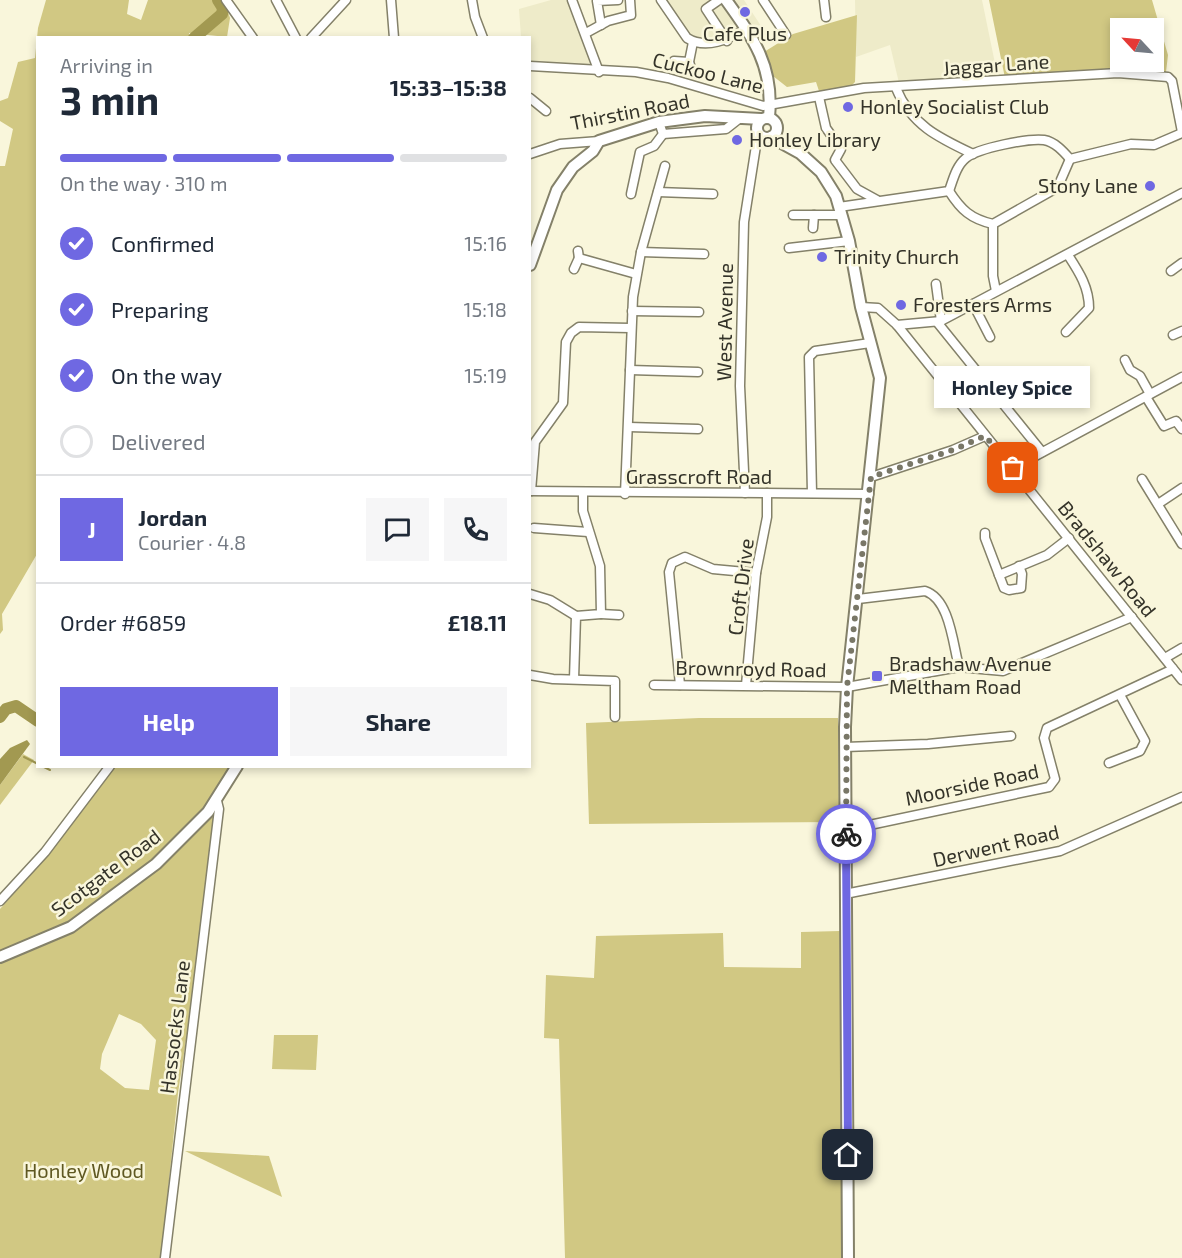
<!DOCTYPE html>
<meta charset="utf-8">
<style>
body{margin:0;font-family:"Exo 2",sans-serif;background:#f6f6f7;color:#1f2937;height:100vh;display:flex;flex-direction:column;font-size:22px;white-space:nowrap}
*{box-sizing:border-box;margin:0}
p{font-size:20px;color:#747a83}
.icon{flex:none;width:33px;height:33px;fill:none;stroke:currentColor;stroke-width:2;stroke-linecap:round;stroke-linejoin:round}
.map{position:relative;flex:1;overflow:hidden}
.drawer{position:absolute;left:36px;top:36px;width:495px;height:732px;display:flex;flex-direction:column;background:#fff;border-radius:0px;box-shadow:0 3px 9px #0003}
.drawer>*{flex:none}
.needle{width:39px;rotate:296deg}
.fabs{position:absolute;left:1110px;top:18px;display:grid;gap:12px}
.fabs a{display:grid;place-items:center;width:54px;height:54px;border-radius:0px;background:#fff;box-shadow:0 3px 9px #0003;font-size:30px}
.pin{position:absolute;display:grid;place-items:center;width:51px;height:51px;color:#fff;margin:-26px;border-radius:12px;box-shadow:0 3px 9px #0006}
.courier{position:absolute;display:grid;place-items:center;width:60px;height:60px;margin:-30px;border:4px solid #6f68e2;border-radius:50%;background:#fff;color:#222;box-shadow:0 2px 8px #0007}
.bubble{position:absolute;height:42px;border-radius:0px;background:#fff;box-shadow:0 3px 9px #0003;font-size:20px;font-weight:700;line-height:42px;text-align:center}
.headline em{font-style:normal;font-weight:700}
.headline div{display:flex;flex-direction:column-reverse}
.headline{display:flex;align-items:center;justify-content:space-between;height:102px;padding:0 24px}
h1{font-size:39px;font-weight:700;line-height:45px}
.bar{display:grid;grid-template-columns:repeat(4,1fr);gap:9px 6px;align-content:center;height:72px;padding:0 24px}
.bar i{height:8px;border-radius:4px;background:#e0e1e3}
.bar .current{background:#6f68e2}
.bar p{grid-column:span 4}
.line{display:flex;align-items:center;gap:15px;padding:0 24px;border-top:2px solid #e0e1e3}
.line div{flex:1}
.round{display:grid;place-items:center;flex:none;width:63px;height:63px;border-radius:0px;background:#f6f6f7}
ol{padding:0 24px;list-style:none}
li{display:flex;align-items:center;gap:18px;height:66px}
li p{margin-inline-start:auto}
li .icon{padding:6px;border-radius:50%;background:#6f68e2;color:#fff;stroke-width:4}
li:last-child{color:#747a83}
li i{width:33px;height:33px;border:3px solid #e0e1e3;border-radius:50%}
.button{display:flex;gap:12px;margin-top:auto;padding:12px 24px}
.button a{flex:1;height:69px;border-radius:0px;background:#6f68e2;color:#fff;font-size:24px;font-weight:700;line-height:69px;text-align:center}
.button a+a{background:#f6f6f7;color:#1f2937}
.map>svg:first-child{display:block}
.built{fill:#eeebc9}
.green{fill:#d1c883;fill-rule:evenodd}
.water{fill:#a29951}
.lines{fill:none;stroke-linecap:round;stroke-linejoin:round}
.stream{stroke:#a29951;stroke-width:2}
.river{stroke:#a29951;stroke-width:12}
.street-casing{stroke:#848169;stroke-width:11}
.secondary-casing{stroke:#848169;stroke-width:14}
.street{stroke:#fff;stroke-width:8}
.secondary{stroke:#fff;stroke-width:10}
.done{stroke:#797767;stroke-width:6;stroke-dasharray:0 10.8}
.route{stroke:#6f68e2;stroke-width:8}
.poi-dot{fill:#6f68e2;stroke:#f9f6db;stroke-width:2}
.labels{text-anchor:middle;stroke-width:5;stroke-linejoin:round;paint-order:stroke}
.poi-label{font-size:20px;fill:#343329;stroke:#f9f6db;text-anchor:start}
.street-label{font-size:20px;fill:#343329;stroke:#f9f6db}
.park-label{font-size:20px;fill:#5f5821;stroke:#f9f6db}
</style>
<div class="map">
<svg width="1182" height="1258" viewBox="0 0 1182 1258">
<rect width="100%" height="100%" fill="#f9f6db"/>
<g class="built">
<polygon points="551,0 566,0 573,9 592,64 530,64 530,38 521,37 519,9"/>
<polygon points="666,0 744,0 765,32 758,37 748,24 720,38 695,37 687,32"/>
<polygon points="855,0 982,0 998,78 899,83 890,45 856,57"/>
</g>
<g class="green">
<polygon points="46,0 129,0 127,14 141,20 148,0 224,0 230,18 227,37 189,33 189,37 38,38 37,554 2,614 3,630 0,634 0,166 5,166 13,129 0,121 0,101 8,98 18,62 35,58 38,28"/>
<path d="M989 0H1152L1168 55 1166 72 1120 69 1005 78ZM1120 28H1154V62H1120Z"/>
<polygon points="857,15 855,82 849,88 819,91 816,82 787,87 773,76 764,52 793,34"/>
<polygon points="699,718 838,718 839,822 589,824 586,723"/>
<polygon points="23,754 34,760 0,805 0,785"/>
<path d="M115 767H244L224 795 214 820 196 975 178 1093 161 1258H0V909L50 853ZM119 1014 141 1024 156 1040 149 1090 125 1088 100 1069 102 1054Z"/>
<polygon points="840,931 843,1258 565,1258 559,1039 544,1038 546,975 594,978 596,936 723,933 724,967 801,968 801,932"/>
<polygon points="274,1035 318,1035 316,1070 272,1069"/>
<polygon points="185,1151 269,1156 282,1197"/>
</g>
<polygon class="water" points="27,740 30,744 0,785 0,759 10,748"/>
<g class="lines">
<g class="stream">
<polyline points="24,757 38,764"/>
<polyline points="42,766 50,770"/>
</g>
<g class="river">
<polyline points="194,38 222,14 223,8 218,0"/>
<polyline points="0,717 6,709 16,706 38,721"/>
</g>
<g class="street-casing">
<g id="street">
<polyline points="226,0 253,38"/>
<polyline points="276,0 296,38"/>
<polyline points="391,0 394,38"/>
<polyline points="472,0 475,17 483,38"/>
<polyline points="572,0 599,72"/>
<path d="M661 0 687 38C706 50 729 39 746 29"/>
<polyline points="719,0 706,9 727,41"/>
<polyline points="763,0 786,35"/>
<polyline points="824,0 826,17"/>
<polyline points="601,25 597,1 618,0"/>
<polyline points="586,33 608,21 631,15 630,0"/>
<polyline points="311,38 346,0"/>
<polyline points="674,61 689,62"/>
<polyline points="530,66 636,72 668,78 763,106 864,88 1118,73 1168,77 1172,81 1182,132"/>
<polyline points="691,68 689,62 693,42"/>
<path d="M896 88C911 125 939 138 973 154"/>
<polyline points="819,97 826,128 841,149 835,160 857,189 877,200"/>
<polyline points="530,98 546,111"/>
<polyline points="663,134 726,129 740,118"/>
<polyline points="530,154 560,144 599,141"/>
<path d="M949 191C961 210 971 219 993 224L1053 190 1060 182 1070 159"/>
<polyline points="658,192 713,194"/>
<polyline points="631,194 640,152 654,146 663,134 659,122"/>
<path d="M839 207 949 191C953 180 956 166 966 158 978 148 1029 138 1044 140 1055 142 1063 151 1070 159L1131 144 1154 145 1182 133"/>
<polyline points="793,215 842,215"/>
<polyline points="993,224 993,276 996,291"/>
<polyline points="813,228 814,215"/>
<polyline points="789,248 849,241"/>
<polyline points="578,251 579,258 636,274"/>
<polyline points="641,252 704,254"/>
<polyline points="574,269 579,258"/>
<polyline points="1171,271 1182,263"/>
<polyline points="936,284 941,321"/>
<polyline points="973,304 990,337"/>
<polyline points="861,307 878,308 897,325 1182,680"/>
<polyline points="632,311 699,312"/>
<polyline points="937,322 1042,452"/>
<polyline points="897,325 941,321 1182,193"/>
<path d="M1066 332 1089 308C1089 287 1079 272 1068 255"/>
<polyline points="1173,335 1182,331"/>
<polyline points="1125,360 1130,370 1140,376 1150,394"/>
<polyline points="630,370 698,372"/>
<polyline points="1146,397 1164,426 1176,421 1182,429"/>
<polyline points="629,427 698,429"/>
<polyline points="1013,468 1182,377"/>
<polyline points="871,477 953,450 985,436"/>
<polyline points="1142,479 1182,544"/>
<polyline points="530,491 869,494"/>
<polyline points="531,491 535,442 563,403 566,342 571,333 579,327 630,328"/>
<polyline points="745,493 740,386 744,222 758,133"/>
<polyline points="812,493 809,357 815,351 870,343"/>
<polyline points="625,494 633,297 641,252 665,166"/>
<polyline points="1158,504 1182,488"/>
<polyline points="534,528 588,532"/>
<polyline points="985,533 985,538 1004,588 1009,590 1021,588 1022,574 1019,566"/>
<polyline points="999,575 1047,555 1069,538"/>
<polyline points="530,594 550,600 576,616"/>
<path d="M858 599 925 591C950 599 953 645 959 667"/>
<polyline points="601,614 619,615"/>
<polyline points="1165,658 1182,648"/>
<polyline points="530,675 553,679 615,681 615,717"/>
<polyline points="574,679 576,616 601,614 600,566 583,511 583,493"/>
<polyline points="654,685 847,687 959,667 1003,671 1132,617"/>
<polyline points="680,685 669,572 672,563 685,557 713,569 756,573"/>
<polyline points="746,685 756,573 767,517 767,493"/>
<polyline points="845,747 928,744 1011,736"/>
<polyline points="1109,763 1140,751 1145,741 1120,695"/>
<polyline points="846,830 1049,787 1055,779 1044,738 1047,728 1173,669"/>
<polyline points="845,894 1060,851 1182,797"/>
<polyline points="0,901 45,852 110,766"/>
<polyline points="165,1258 219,809 217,801"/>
</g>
</g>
<g class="secondary-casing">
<g id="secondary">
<path d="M726 0C754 39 774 67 769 117"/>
<circle cx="767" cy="128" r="10"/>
<polyline points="771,137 800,153 821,172 836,196 849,241 861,307 880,378 847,687 845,727 848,1258"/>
<polyline points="530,265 557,190 573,167 593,151 599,141 659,122 705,116 761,119"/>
<polyline points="0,957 71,927 156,864 208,812 237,766"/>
</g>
</g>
<use href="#street" class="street"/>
<use href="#secondary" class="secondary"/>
</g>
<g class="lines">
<polyline class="done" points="846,834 847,687 871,477 953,450 985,436 1013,468"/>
<polyline class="route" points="846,834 848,1155"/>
</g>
<g class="poi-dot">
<circle cx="745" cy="12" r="6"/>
<circle cx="848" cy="107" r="6"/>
<circle cx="737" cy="140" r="6"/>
<circle cx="1150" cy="186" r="6"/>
<circle cx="822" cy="257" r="6"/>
<circle cx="901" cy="305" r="6"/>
<rect x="871" y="670" width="12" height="12" rx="3"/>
</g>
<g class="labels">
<g class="poi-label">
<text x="745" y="41" text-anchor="middle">Cafe Plus</text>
<text x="860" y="114">Honley Socialist Club</text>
<text x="749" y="147">Honley Library</text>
<text x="1138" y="193" text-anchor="end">Stony Lane</text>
<text x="834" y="264">Trinity Church</text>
<text x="913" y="312">Foresters Arms</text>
<text x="889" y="671">Bradshaw Avenue<tspan x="889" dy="23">Meltham Road</tspan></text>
</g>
<g class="street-label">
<text transform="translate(996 65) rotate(-4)" y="7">Jaggar Lane</text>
<text transform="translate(708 73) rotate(14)" y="7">Cuckoo Lane</text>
<text transform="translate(630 112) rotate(-11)" y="7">Thirstin Road</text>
<text transform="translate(725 322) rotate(-89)" y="7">West Avenue</text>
<text x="699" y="484">Grasscroft Road</text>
<text transform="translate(1107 559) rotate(51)" y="7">Bradshaw Road</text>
<text transform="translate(741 587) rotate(-83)" y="7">Croft Drive</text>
<text transform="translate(751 669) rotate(1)" y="7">Brownroyd Road</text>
<text transform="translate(972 785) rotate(-12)" y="7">Moorside Road</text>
<text transform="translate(996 846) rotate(-13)" y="7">Derwent Road</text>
<text transform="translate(106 873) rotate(-37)" y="7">Scotgate Road</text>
<text transform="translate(175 1027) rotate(-83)" y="7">Hassocks Lane</text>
</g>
<g class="park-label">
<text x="84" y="1178">Honley Wood</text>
</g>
</g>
</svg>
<div class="fabs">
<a><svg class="needle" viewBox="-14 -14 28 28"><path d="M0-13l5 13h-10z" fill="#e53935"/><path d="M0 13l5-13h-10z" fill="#747a83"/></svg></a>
</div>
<div class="pin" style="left:1013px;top:468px;background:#ea580c"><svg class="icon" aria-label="bag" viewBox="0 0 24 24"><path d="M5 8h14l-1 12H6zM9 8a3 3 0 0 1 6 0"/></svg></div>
<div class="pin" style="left:848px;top:1155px;background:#1f2937"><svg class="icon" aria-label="home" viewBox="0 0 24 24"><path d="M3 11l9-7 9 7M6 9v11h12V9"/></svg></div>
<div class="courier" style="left:846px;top:834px"><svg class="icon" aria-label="bike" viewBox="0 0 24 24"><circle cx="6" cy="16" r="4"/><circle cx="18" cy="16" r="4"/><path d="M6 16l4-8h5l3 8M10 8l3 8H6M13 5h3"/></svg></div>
<div class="bubble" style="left:934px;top:366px;width:156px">Honley Spice</div>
<section class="drawer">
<div class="headline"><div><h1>3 min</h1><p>Arriving in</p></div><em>15:33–15:38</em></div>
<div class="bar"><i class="current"></i><i class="current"></i><i class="current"></i><i></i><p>On the way · 310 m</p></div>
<ol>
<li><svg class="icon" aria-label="check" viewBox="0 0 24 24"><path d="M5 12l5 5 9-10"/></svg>Confirmed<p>15:16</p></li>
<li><svg class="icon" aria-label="check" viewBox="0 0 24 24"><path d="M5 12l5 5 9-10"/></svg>Preparing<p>15:18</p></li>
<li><svg class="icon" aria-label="check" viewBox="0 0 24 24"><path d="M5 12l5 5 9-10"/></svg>On the way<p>15:19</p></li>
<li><i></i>Delivered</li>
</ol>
<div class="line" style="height:108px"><b class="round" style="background:#6f68e2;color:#fff">J</b><div><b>Jordan</b><p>Courier · 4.8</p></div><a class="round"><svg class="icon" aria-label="chat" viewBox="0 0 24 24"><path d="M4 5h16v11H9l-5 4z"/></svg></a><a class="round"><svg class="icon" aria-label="phone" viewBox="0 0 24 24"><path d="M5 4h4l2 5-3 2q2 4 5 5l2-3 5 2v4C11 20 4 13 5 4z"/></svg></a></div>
<div class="line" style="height:78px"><div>Order #6859</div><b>£18.11</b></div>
<div class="button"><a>Help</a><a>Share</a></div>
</section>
</div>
